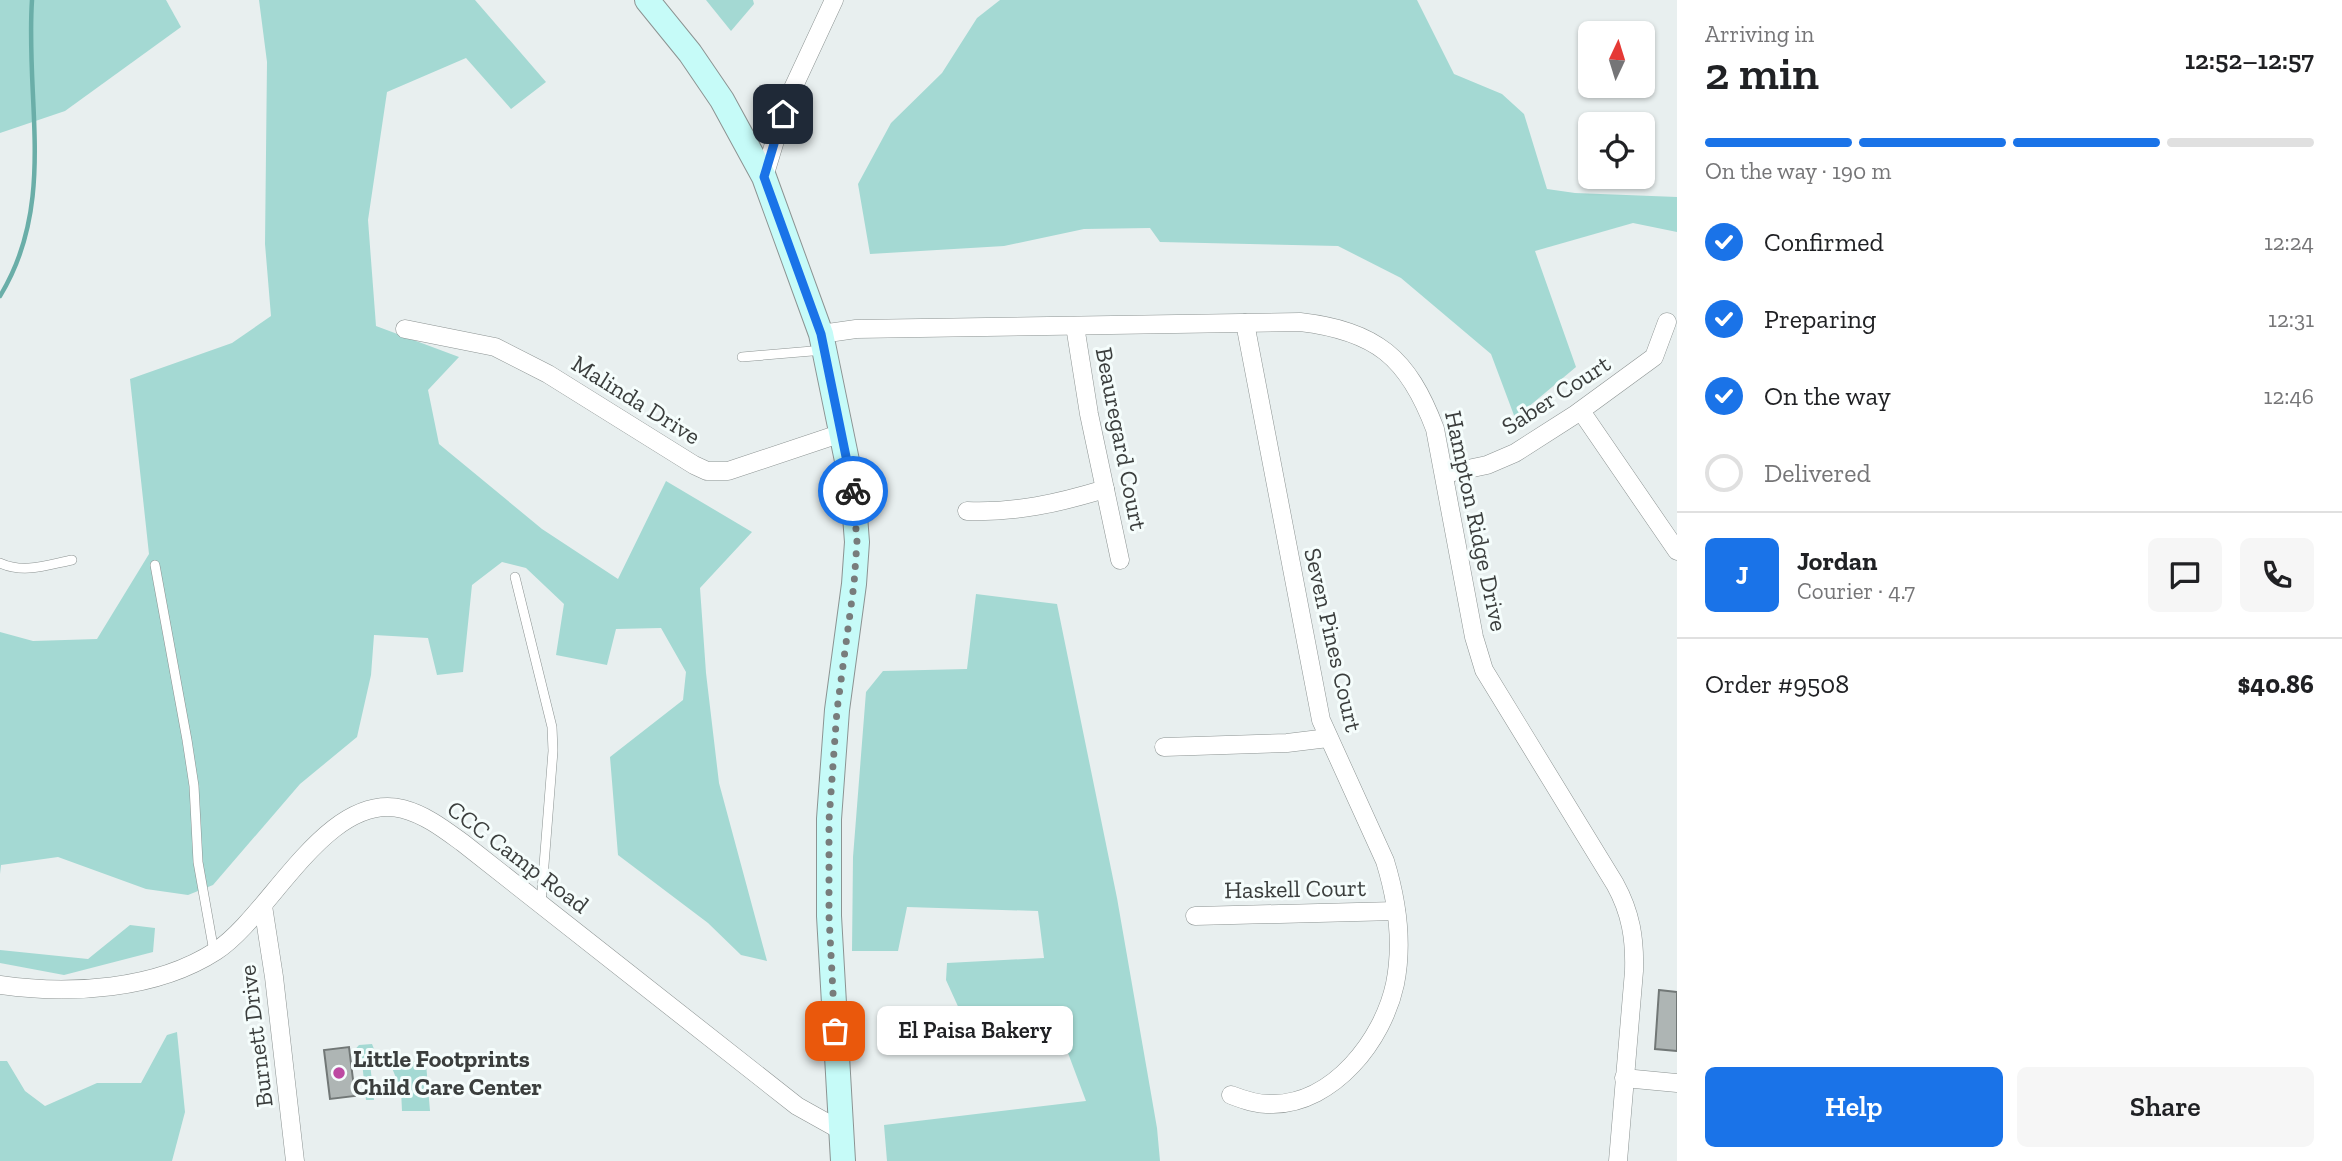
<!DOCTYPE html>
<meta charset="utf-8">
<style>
body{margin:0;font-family:"Zilla Slab",serif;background:#f6f6f6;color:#202124;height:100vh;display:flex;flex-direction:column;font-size:26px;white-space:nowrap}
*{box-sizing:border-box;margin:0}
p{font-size:23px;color:#757577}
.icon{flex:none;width:38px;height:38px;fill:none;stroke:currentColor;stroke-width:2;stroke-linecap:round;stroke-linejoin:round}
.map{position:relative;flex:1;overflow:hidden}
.details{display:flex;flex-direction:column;background:#fff;width:665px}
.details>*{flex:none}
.needle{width:46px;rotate:4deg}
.fabs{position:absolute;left:1578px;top:21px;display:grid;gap:14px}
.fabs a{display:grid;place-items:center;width:77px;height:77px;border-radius:10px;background:#fff;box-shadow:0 2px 5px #0004;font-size:35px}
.pin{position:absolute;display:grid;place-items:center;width:60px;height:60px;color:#fff;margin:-30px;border-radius:14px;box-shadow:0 4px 10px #0006}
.courier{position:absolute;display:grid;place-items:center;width:70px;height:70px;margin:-35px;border:5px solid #1a73e8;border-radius:50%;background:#fff;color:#222;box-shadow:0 2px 9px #0007}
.bubble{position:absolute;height:49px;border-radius:10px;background:#fff;box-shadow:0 2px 5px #0004;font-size:23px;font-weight:600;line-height:49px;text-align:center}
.overview em{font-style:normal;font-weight:600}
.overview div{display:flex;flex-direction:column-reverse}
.overview{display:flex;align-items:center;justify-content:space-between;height:119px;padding:0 28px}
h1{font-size:46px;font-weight:600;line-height:52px}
.bar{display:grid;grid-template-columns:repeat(4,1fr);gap:10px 7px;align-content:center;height:84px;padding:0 28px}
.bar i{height:9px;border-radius:5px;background:#e0e0e0}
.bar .on{background:#1a73e8}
.bar p{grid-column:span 4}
.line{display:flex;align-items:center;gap:18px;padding:0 28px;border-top:2px solid #e0e0e0}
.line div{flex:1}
.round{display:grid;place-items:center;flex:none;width:74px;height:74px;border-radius:10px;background:#f6f6f6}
ol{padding:0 28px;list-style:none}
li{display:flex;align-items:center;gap:21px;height:77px}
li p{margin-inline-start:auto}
li .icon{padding:7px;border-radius:50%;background:#1a73e8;color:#fff;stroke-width:4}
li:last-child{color:#757577}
li i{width:38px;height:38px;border:4px solid #e0e0e0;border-radius:50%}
.action{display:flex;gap:14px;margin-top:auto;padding:14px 28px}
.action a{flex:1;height:80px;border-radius:10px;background:#1a73e8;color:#fff;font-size:28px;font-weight:600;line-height:80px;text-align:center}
.action a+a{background:#f6f6f6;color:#202124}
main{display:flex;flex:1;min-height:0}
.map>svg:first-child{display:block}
.green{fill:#a4d9d3}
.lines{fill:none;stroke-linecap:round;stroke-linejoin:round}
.stream{stroke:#6aaea8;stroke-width:4.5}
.building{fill:#aeb5b4;stroke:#717776;stroke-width:2}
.lane-casing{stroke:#8c9392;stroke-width:10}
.street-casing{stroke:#8c9392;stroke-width:19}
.secondary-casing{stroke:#8c9392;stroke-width:26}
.lane{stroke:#fff;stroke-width:9}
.street{stroke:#fff;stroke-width:18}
.secondary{stroke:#c6fbf8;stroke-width:24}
.done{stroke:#787c7b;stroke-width:7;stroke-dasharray:0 12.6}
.route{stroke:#1a73e8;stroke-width:9}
.poi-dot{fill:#bd49a2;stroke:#f5fdfc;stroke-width:2.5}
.labels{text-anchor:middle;stroke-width:6;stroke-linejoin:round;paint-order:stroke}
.street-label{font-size:24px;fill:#3b3e3d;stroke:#f5fdfc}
.poi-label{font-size:24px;font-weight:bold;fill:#3b3e3d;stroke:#f5fdfc;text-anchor:start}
</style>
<main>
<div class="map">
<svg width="1677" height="1161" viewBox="0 0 1677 1161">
<rect width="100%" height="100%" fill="#e8efef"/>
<g class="green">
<polygon points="0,0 166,0 181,27 65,111 0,133"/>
<polygon points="259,0 475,0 546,82 511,109 466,58 387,92 368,220 376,326 459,357 428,390 439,444 542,529 618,579 666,481 752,532 700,588 706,673 719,783 767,961 741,955 708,923 618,855 610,757 683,700 686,672 661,628 616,629 607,665 556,655 564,604 526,568 502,562 472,585 463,672 437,675 428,638 374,635 371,675 357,737 300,784 213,885 188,895 146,889 58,857 1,865 0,874 0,632 33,641 97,639 149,554 130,379 232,343 271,316 265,244 267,62"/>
<polygon points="706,0 753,0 754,4 731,31"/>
<polygon points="1000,0 1417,0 1454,74 1502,94 1524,114 1547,189 1575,193 1677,197 1677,232 1633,223 1535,251 1576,367 1515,418 1491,354 1401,278 1338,246 1160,242 1150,228 1084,229 1004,246 870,254 858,184 891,123 942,73 977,18"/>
<polygon points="976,594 1057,604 1117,898 1157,1128 1160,1161 887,1161 884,1125 1086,1101 1053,1013 966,1024 946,980 947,963 1044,958 1038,911 907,907 898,951 852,951 853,857 866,692 883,671 967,669"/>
<polygon points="130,925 155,928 153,952 64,975 0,963 0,950 88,959"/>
<polygon points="177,1032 185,1112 172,1161 0,1161 0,1061 7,1061 25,1091 45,1106 97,1083 141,1083 167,1035"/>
<polygon points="372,1044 378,1059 376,1062 372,1060 370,1063 374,1100 366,1100 361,1052 352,1053 359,1045"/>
<polygon points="397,1055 417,1063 426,1063 430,1111 402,1111 401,1090 392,1068 394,1057"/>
</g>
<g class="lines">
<path class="stream" d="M0 296C57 203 25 102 32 0"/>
</g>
<g class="building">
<polygon points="1659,990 1677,992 1677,1051 1655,1049"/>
<polygon points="349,1047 355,1096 330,1099 324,1050"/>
</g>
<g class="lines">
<g class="lane-casing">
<g id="lane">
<polyline points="742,357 824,350"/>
<path d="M0 563C24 574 47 565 72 560"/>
<polyline points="155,565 187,740 194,786 198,862 214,952"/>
<polyline points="515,577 552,727 553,751 541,903"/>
</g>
</g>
<g class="street-casing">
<g id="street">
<polyline points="764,177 787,101 834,0"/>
<polyline points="1075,326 1089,414 1120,560"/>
<polyline points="405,329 495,347 548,374 694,465 707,471 728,471 842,433"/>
<path d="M821 334 856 329 1300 322C1376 331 1408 357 1435 429L1474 637 1484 670 1615 884C1631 913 1635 939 1634 971L1618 1161"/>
<polyline points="1581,411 1677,551"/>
<polyline points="1444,474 1487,465 1515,453 1576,414 1654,357 1667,322"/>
<path d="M967 511C1015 513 1059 503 1105 489"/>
<polyline points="1164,747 1287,743 1328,738"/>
<polyline points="263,906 274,977 295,1161"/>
<polyline points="1195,916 1396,911"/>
<path d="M0 985C69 995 156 990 216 951 271 915 327 790 403 809 426 815 445 830 463 843L797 1106 840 1130"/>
<polyline points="1624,1078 1677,1083"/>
<path d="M1231 1095C1244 1100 1258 1105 1273 1104 1334 1103 1383 1040 1395 984 1403 944 1397 900 1385 861L1321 720 1245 323"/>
</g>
</g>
<g class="secondary-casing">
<polyline id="secondary" points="647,0 690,53 722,100 764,177 821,334 853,490 857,542 854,584 837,710 829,819 829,916 843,1161"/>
</g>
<use href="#lane" class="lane"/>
<use href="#street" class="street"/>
<use href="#secondary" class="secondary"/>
</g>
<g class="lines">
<polyline class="done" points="835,1031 829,916 829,820 837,710 854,584 857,542 853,491"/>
<polyline class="route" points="783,114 764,177 821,334 853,491"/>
</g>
<circle class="poi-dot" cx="339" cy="1073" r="7"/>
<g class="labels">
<g class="street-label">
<text transform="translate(1556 395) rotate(-33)" y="8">Saber Court</text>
<text transform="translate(636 400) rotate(32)" y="8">Malinda Drive</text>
<text transform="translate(1121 439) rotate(79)" y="8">Beauregard Court</text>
<text transform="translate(1476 521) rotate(78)" y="8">Hampton Ridge Drive</text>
<text transform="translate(1333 640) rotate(77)" y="8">Seven Pines Court</text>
<text transform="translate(518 857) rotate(37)" y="8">CCC Camp Road</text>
<text transform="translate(1295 889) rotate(-1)" y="8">Haskell Court</text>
<text transform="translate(256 1036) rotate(-97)" y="8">Burnett Drive</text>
</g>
<g class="poi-label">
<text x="353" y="1067">Little Footprints<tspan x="353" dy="28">Child Care Center</tspan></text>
</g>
</g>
</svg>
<div class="fabs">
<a><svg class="needle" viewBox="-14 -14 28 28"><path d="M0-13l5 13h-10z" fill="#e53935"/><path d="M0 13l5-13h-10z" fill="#757577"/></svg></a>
<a><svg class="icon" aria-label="locate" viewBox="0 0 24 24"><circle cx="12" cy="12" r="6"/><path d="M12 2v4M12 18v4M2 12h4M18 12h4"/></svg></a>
</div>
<div class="pin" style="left:835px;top:1031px;background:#ea580c"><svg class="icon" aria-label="bag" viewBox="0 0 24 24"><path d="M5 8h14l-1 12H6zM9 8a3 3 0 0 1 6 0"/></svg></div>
<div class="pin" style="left:783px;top:114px;background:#1f2937"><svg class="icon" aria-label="home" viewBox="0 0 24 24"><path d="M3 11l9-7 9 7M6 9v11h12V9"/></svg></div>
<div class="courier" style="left:853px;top:491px"><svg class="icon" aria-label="bike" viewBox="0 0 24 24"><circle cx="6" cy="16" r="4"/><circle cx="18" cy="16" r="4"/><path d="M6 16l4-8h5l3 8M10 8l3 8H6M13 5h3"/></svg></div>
<div class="bubble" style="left:877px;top:1006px;width:196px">El Paisa Bakery</div>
</div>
<section class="details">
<div class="overview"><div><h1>2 min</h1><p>Arriving in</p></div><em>12:52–12:57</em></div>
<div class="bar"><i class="on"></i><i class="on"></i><i class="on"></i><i></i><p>On the way · 190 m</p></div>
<ol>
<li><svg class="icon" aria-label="check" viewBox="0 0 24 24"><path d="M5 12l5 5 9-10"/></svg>Confirmed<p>12:24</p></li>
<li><svg class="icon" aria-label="check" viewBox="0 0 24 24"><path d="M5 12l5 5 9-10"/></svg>Preparing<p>12:31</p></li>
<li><svg class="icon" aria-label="check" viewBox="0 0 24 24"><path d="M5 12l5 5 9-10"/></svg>On the way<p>12:46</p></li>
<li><i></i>Delivered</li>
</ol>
<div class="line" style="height:126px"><b class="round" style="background:#1a73e8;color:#fff">J</b><div><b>Jordan</b><p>Courier · 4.7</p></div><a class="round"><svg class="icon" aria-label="chat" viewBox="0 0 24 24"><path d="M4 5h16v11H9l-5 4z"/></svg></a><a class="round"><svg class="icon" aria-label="phone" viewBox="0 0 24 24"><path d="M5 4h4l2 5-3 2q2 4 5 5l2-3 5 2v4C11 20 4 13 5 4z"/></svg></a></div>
<div class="line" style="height:91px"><div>Order #9508</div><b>$40.86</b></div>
<div class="action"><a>Help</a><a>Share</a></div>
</section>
</main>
